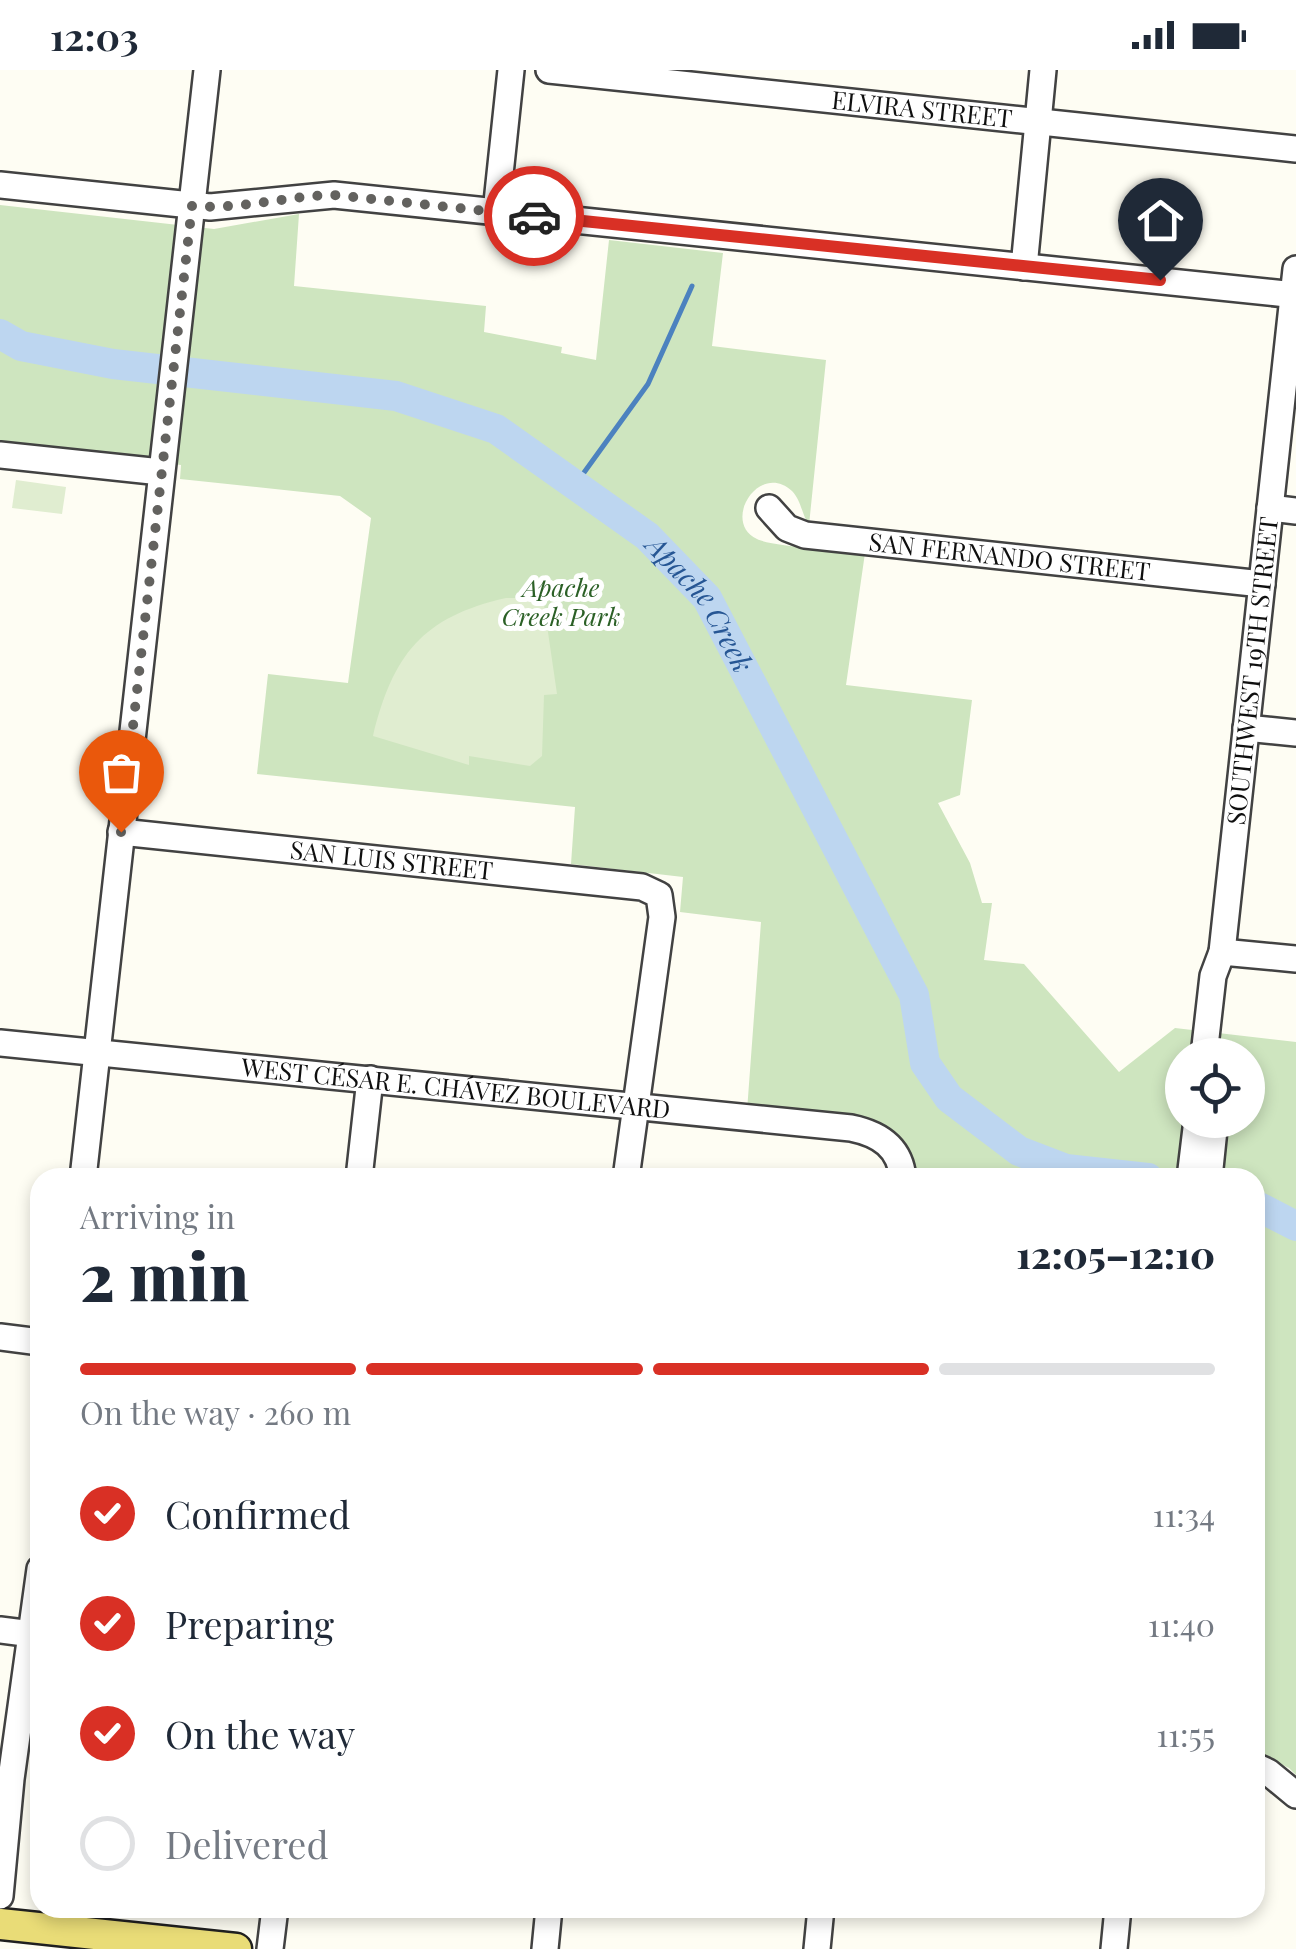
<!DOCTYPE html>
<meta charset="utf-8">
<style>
body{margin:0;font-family:"Playfair Display",serif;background:#f2f2f3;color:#1f2937;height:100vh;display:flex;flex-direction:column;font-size:38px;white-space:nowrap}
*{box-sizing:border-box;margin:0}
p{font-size:32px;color:#747a83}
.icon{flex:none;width:55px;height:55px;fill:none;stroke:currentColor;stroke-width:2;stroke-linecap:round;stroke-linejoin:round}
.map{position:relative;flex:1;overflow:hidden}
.side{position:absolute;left:30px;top:1098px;width:1235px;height:750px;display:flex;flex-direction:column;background:#fff;border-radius:30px;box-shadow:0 5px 15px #0003}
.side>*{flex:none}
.controls{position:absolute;left:1165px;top:968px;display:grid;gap:20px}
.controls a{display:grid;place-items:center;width:100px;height:100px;border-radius:50%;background:#fff;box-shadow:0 5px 15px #0003;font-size:50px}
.pin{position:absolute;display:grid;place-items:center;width:85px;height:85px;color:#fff;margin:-102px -42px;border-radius:50% 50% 50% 0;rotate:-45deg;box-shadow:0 0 10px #0007}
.pin .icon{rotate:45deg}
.courier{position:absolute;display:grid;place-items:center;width:100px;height:100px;margin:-50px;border:8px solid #d93025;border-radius:50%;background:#fff;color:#222;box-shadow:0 2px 12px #0007}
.headline em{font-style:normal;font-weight:800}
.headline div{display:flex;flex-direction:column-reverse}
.headline{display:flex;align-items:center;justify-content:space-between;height:170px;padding:0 50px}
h1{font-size:65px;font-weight:800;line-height:75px}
.bar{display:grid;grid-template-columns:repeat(4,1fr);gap:15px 10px;align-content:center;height:120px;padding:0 50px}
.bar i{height:12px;border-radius:8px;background:#e0e1e3}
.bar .selected{background:#d93025}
.bar p{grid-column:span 4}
ol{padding:0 50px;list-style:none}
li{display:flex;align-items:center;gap:30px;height:110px}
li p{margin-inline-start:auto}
li .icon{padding:10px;border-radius:50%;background:#d93025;color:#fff;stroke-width:4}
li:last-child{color:#747a83}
li i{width:55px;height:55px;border:5px solid #e0e1e3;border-radius:50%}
.status{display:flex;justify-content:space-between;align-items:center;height:70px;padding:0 50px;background:#fff;direction:ltr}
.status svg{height:28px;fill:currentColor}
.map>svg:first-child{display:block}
.green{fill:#cee5bf;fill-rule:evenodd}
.pitch{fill:#e0edd0}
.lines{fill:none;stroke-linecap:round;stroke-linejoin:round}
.stream{stroke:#4c82bf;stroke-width:5}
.river{stroke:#bdd6f0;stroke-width:30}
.minor-casing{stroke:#424242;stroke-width:30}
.major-casing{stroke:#202020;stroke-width:35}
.minor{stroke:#fff;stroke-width:25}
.major{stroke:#e9dc77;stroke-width:30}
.done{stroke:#63625f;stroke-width:10;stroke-dasharray:0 18}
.route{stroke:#d93025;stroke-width:12}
.labels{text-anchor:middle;stroke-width:10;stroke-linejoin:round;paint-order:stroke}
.street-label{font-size:25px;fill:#0f0f0f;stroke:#fff}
.park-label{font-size:25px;font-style:italic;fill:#2b6026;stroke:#fff}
.water-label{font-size:28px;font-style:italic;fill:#265694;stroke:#fff}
</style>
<div class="status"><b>12:03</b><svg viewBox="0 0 49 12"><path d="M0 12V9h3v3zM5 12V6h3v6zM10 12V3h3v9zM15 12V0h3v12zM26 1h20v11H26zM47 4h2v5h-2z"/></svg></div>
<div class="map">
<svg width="1296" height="1879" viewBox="0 0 1296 1879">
<rect width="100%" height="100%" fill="#fefdf3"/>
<path class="green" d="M0 135 214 159 299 144 294 216 486 236 484 262 562 277 561 283 596 290 609 170 723 183 712 276 826 290 809 455C802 445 801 430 792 421 759 391 721 452 757 469 773 477 842 480 865 483L846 615 972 630 960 725 938 733 970 793 982 833H992L984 890 1024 894 1119 1002 1175 958 1296 972V1705L1289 1698 1255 1682V1108L918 1107 909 1084 747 1041 761 852 680 842 683 807 571 794 575 737 257 704 268 604 348 613 371 448 340 426 180 409 181 395 0 375ZM1182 985H1248V1050H1182Z"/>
<g class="pitch">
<polygon points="16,410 66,417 62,444 12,438"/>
<path d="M506 528H543L557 624 544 625 542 686 530 696 469 686V695L373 666C393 585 422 547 506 528Z"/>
</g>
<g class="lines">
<polyline class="stream" points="575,415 648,314 692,216"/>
<g class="river">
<path id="s1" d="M0 264 21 276 113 294 396 326 496 359 647 466 707 528 914 925 925 993 949 1028 1019 1081 1066 1099 1148 1108"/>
<polyline points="1255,1135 1296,1156"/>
</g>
<g class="minor-casing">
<g id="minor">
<path id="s2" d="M549 0 1296 79"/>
<polyline points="0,115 210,137 334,125 1296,225"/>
<polyline points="496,142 511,0"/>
<polyline points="1024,197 1043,0"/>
<polyline points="0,385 161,402"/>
<path id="s3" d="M769 438 787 458 805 465 1262 514"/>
<polyline points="1270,438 1296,441"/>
<polyline points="1246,658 1296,663"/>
<path id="s4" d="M121 762 642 817 659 825 662 847 626 1108"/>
<polyline points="1222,882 1296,889"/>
<path id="s5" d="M0 973 851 1058C880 1064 900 1077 903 1108"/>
<path id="s6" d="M1204 985 1213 906 1222 882 1296 199"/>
<polyline points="83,1108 207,0"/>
<polyline points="359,1108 370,1009"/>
<polyline points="1190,1108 1197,1050"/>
<polyline points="1209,1108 1215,1050"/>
<polyline points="0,1267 40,1272"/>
<polyline points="0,1560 40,1565"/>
<polyline points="1255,1696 1268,1702 1296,1725"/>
<polyline points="0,1826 11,1709 40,1499"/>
<polyline points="270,1879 275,1838"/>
<polyline points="545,1879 549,1838"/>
<polyline points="817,1879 821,1838"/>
<polyline points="1114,1879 1118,1838"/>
</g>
</g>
<g class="major-casing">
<polyline id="major" points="0,1854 236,1879"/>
</g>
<use href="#minor" class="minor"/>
<use href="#major" class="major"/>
</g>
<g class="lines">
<path class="done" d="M121 762 192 136C241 140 286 126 334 125L534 146"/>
<polyline class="route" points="534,146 1160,210"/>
</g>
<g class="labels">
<g class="street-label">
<text dy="9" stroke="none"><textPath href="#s2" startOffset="375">ELVIRA STREET</textPath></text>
<text dy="9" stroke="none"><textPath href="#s3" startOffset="252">SAN FERNANDO STREET</textPath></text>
<text dy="9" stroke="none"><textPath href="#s6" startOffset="388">SOUTHWEST 19TH STREET</textPath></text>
<text dy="9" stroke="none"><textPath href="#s4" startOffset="272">SAN LUIS STREET</textPath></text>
<text dy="9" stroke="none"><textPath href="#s5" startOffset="458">WEST CÉSAR E. CHÁVEZ BOULEVARD</textPath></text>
</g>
<g class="park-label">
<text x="561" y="527">Apache<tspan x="561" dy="29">Creek Park</tspan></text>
</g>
<g class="water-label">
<text dy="10" stroke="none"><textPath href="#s1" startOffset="780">Apache Creek</textPath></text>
</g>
</g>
</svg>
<div class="controls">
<a><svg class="icon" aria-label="locate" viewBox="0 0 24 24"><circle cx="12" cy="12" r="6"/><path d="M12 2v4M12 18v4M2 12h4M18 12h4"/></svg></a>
</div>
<div class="pin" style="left:121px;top:762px;background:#ea580c"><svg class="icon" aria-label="bag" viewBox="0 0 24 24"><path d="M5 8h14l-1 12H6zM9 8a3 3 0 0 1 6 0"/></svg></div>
<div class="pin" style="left:1160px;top:210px;background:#1f2937"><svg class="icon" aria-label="home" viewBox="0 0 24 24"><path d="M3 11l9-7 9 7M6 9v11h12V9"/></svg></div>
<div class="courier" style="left:534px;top:146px"><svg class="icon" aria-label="car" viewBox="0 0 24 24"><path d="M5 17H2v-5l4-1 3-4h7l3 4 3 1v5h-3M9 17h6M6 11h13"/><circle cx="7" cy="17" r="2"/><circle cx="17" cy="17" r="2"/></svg></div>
<section class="side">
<div class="headline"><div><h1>2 min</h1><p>Arriving in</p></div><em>12:05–12:10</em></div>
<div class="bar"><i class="selected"></i><i class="selected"></i><i class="selected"></i><i></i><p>On the way · 260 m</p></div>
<ol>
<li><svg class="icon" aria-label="check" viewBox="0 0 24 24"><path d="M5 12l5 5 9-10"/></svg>Confirmed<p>11:34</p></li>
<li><svg class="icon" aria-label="check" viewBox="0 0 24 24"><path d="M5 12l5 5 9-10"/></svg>Preparing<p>11:40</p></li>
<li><svg class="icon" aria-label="check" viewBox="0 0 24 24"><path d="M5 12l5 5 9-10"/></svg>On the way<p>11:55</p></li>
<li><i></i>Delivered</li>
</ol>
</section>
</div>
